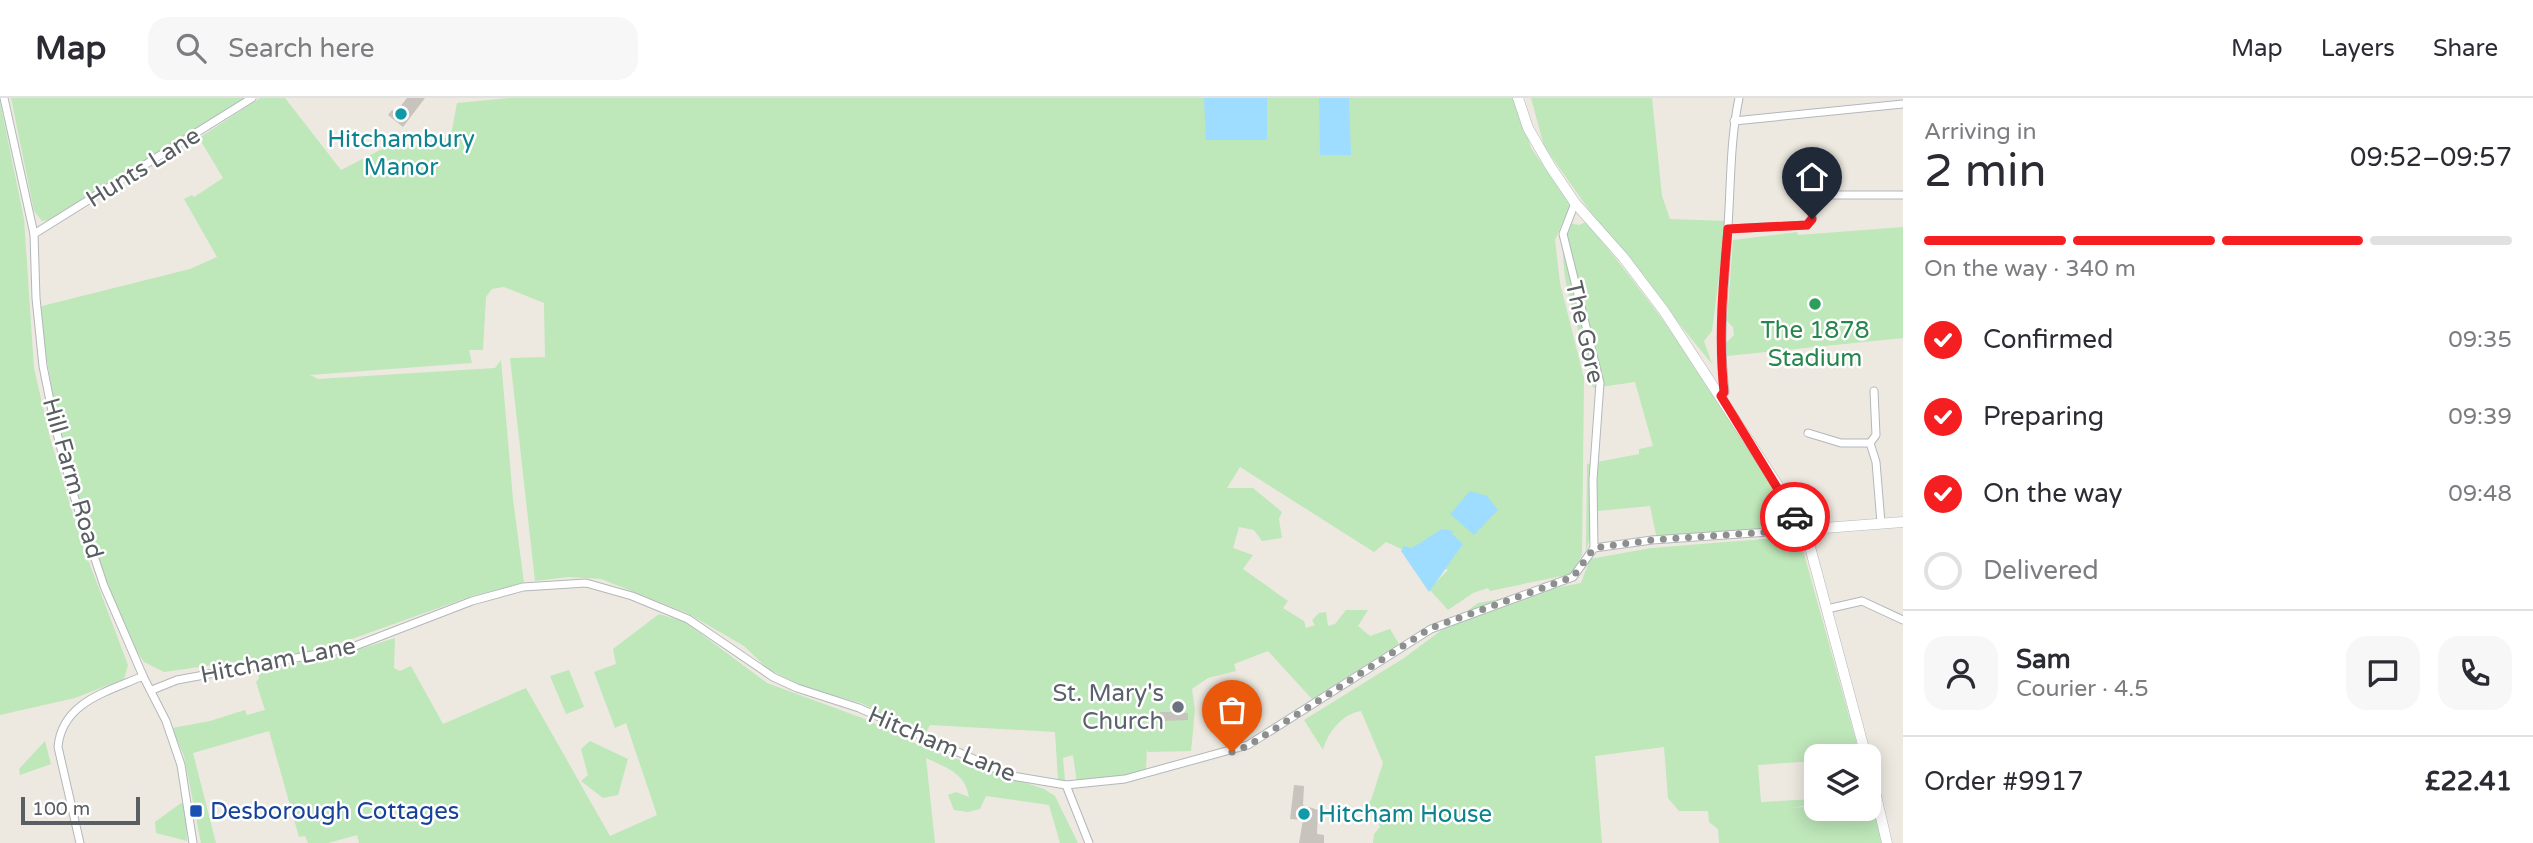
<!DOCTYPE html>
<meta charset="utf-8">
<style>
body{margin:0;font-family:"Varela Round",sans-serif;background:#f7f7f7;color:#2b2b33;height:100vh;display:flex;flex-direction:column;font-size:26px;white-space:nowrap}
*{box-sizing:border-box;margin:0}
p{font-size:23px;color:#7c7c81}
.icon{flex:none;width:38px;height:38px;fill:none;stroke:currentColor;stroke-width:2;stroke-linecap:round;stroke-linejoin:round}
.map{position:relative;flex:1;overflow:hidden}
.details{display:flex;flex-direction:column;background:#fff;width:630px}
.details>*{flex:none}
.tools{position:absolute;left:1804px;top:646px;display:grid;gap:14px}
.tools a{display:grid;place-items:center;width:77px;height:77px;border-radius:14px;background:#fff;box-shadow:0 4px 18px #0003;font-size:35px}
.scale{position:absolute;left:21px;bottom:18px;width:119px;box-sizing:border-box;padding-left:7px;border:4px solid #595e62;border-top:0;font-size:19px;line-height:24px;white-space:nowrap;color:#595e62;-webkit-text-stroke:5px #fff;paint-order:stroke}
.pin{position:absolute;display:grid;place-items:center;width:60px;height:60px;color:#fff;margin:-72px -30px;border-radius:50% 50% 50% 0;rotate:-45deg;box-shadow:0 0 7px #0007}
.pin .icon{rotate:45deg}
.courier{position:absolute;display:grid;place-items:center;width:70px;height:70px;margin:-35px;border:5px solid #f51e20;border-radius:50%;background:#fff;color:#222;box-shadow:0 2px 9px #0007}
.overview em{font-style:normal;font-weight:600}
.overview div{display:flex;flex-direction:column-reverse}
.overview{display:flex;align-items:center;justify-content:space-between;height:119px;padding:0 21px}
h1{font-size:46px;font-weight:600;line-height:52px}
.bar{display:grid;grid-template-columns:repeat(4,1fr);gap:10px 7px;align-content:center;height:84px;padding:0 21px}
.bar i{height:9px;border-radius:5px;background:#e1e1e2}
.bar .on{background:#f51e20}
.bar p{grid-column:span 4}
.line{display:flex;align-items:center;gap:18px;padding:0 21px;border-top:2px solid #e1e1e2}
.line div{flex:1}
.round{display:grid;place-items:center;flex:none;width:74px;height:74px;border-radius:21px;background:#f7f7f7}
ol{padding:0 21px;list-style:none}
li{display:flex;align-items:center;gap:21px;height:77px}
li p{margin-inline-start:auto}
li .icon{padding:7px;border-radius:50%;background:#f51e20;color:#fff;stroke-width:4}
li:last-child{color:#7c7c81}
li i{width:38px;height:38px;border:4px solid #e1e1e2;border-radius:50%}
header{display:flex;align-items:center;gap:42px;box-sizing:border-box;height:98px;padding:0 35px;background:#fff;border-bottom:2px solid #e1e1e2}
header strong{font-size:33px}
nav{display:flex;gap:38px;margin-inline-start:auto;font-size:24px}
.search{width:490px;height:63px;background:#f7f7f7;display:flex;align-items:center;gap:18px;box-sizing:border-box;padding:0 24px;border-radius:21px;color:#7c7c81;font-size:26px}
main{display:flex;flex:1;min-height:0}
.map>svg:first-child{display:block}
.green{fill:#bee7ba}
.water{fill:#9eddff}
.building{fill:#c8c3bd}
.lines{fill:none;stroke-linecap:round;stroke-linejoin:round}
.street-casing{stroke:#b3b7bc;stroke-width:9}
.secondary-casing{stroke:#b4b9be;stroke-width:11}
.street{stroke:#fff;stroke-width:7}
.secondary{stroke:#fff;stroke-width:10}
.done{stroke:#8d8f8e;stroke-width:7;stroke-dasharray:0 12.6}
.route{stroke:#f51e20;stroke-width:9}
.culture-dot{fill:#0f9aa8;stroke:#fff;stroke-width:2.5}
.leisure-dot{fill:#2e9e5b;stroke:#fff;stroke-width:2.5}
.worship-dot{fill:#6b7280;stroke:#fff;stroke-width:2.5}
.transit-dot{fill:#1a4fb4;stroke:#fff;stroke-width:2.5}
.labels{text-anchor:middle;stroke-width:5;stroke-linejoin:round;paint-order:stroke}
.culture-label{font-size:24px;fill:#0d838f;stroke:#fff}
.street-label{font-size:24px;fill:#595e62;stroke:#fff}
.leisure-label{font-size:24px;fill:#27864d;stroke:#fff}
.worship-label{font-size:24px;fill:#5b616d;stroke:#fff;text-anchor:end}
.transit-label{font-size:24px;fill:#164399;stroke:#fff;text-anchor:start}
</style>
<header>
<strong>Map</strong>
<div class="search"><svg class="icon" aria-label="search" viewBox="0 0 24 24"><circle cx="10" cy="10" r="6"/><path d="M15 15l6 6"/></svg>Search here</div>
<nav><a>Map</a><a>Layers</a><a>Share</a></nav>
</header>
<main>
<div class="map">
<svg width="1903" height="745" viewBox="0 0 1903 745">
<rect width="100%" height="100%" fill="#ede9e0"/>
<g class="green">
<polygon points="11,0 247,0 51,122 42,123 34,113"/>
<polygon points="260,0 285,0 341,72 392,46 430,47 451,37 457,5 509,0 1516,0 1531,50 1571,106 1555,142 1560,185 1584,280 1582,457 1571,476 1490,493 1488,490 1473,495 1448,512 1429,491 1448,472 1386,444 1374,454 1240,369 1227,390 1253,390 1282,414 1279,421 1282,440 1262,443 1254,432 1239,429 1233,450 1253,457 1243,471 1288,503 1283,510 1304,523 1306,530 1315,527 1312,522 1319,515 1326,514 1328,528 1335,526 1346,512 1368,512 1358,528 1370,538 1390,531 1399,546 1312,601 1268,553 1234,566 1236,573 1208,580 1192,591 1195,612 1191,653 1148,654 1147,651 1146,671 1124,679 1077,685 1073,657 1063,660 1065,682 1058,682 1055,634 930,627 925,636 861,605 807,590 768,571 744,548 687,515 601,481 568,479 535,483 510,260 545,259 544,205 504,189 492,191 486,199 483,252 469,252 472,265 310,277 318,281 495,270 501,262 513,401 524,485 472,498 321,552 164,574 144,564 129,542 84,427 55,309 38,209 190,171 217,159 184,101 192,97 194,99 223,80 199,40"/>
<polygon points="1531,0 1652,0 1662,98 1670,121 1726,123 1712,233 1704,243 1712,266 1606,136 1544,48"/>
<polygon points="0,4 24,121 34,270 50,340 81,443 128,567 124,581 75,600 0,617"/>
<path d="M1586 124C1663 217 1733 315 1790 422L1784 432 1657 442 1650 408 1598 413 1586 453 1587 366 1639 356V351L1653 348 1635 284 1593 290C1586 241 1549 171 1569 125L1579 127Z"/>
<polygon points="1903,129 1903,240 1727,258 1726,245 1734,237 1733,229 1727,223 1733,142 1797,134 1798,137"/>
<path d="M1776 440 1801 445 1860 658H1816V663L1758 667 1761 704 1816 701V706L1790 710 1816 708 1876 713 1882 745H1719L1718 731 1709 724 1708 713H1679L1668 700 1664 649 1595 658 1602 745H1373L1374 736 1380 729 1377 719 1364 712 1371 702 1383 665 1361 613C1342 616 1328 634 1323 652L1304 622 1404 560 1478 505 1581 485 1590 461 1651 450Z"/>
<path d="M659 516 685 524 767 585 865 621 925 650 1044 691 1055 698 1078 745H1060L1049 707 986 698 980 711 968 714 954 712 948 697 956 694 969 699C965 675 947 670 926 660L935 745H359L357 737 328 745H308L305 738 299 739 269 633 193 655 216 745H201L184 658 172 630 210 623 245 612 247 617 265 612 256 584 259 580 258 572 344 556 395 540 394 570 400 573 411 568 443 626 526 590 610 738 657 717 626 625 615 630 594 574 616 566 613 551Z"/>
<polygon points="569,572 584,609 566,616 550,578"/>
<polygon points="45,643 51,666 20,677 19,671"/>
<polygon points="590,643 628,661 618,697 603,700 581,683 588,677 581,651"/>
<polygon points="181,705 185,707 187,743 156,735 155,724"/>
</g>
<g class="water">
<polygon points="1204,0 1267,0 1267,42 1206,42"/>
<polygon points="1319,0 1349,0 1351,57 1320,57"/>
<polygon points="1470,393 1487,398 1498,412 1474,437 1450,416"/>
<polygon points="1442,431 1453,433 1452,436 1463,446 1429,494 1401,453 1404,448 1412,450"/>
</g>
<g class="building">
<polygon points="407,0 425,0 403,29 388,17 392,12 396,14"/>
<polygon points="1174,604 1181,604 1181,615 1188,615 1188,622 1160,623 1160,614 1174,614"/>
<polygon points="1294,687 1304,688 1303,707 1318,712 1317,736 1324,737 1324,745 1299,745 1303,722 1290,721"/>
</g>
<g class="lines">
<g class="street-casing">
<g id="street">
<polyline points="4,0 34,136 36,200 43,268 55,328 72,392 104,488 143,578 166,623 181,667 193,745"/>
<polyline points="1734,23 1903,6"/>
<polyline points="1575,105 1563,136 1600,285 1593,382 1594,450"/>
<polyline points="1728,131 1807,127 1812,121 1813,102 1819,97 1903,97"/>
<polyline points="34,136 252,0"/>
<path d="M1721 298 1725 294C1718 238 1725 184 1728 128 1731 84 1730 43 1739 0"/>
<polyline points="1808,335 1841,345 1870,345 1876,337 1874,293"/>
<polyline points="1870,345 1876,364 1881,425"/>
<polyline points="1827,511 1862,503 1903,522"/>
<polyline points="152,592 177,582 350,550 472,503 523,489 586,485 632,498 688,521 773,579 797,590 859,610 1012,678 1066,687 1125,681 1248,647 1431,531 1573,479 1594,450 1652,442 1784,433 1797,427"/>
<polyline points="1066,687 1089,745"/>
<path d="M80 745 58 649C62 604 107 594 143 578"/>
</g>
</g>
<g class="secondary-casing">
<g id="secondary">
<polyline points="1518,0 1528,30 1550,68 1575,105 1623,159 1664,213 1782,394 1797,427 1810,435"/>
<polyline points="1810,435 1810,449 1866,658"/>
<polyline points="1810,435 1824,430 1903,424"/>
<polyline points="1869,668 1887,745"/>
</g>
</g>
<use href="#street" class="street"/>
<use href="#secondary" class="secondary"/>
</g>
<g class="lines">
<polyline class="done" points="1232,654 1248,648 1431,530 1573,479 1594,450 1652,442 1784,433 1797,427 1795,419"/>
<path class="route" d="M1795 419 1721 298 1724 294C1718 239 1723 186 1728 131L1807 127 1812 121"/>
</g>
<g class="culture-dot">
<circle cx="401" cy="16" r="7"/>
<circle cx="1304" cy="716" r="7"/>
</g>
<circle class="leisure-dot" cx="1815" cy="206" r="7"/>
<circle class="worship-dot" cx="1178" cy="609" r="7"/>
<rect class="transit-dot" x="189" y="706" width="14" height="14" rx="3.5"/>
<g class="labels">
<g class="culture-label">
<text x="401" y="49">Hitchambury<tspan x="401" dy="28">Manor</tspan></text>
<text x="1318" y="724" text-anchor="start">Hitcham House</text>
</g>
<g class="street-label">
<text transform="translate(143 69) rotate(-32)" y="8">Hunts Lane</text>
<text transform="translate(1585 234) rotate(77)" y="8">The Gore</text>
<text transform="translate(73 380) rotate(74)" y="8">Hill Farm Road</text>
<text transform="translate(278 562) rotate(-11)" y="8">Hitcham Lane</text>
<text transform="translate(942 646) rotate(23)" y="8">Hitcham Lane</text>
</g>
<g class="leisure-label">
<text x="1815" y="240">The 1878<tspan x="1815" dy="28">Stadium</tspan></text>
</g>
<g class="worship-label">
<text x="1164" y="603">St. Mary's<tspan x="1164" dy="28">Church</tspan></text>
</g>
<g class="transit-label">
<text x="210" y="721">Desborough Cottages</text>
</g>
</g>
</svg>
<div class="tools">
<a><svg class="icon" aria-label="layers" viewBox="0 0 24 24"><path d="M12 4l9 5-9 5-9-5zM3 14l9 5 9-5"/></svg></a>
</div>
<div class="scale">100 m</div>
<div class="pin" style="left:1232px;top:654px;background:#ea580c"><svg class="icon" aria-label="bag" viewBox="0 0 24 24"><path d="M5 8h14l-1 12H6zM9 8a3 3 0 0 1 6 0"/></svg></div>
<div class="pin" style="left:1812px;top:121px;background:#1f2937"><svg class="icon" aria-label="home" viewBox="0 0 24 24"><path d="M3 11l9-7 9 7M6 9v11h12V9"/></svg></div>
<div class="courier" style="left:1795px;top:419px"><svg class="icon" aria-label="car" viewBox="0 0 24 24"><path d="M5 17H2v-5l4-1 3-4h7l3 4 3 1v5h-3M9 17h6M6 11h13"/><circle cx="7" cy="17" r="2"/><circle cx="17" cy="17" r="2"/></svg></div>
</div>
<section class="details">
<div class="overview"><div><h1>2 min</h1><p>Arriving in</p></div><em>09:52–09:57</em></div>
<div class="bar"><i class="on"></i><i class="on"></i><i class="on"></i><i></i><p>On the way · 340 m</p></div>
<ol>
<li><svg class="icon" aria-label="check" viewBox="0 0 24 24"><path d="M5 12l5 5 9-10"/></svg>Confirmed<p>09:35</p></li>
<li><svg class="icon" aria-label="check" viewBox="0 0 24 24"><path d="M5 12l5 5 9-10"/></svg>Preparing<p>09:39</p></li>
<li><svg class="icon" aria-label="check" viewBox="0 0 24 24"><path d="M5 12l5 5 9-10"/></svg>On the way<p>09:48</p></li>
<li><i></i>Delivered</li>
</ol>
<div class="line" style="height:126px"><a class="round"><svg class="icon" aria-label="person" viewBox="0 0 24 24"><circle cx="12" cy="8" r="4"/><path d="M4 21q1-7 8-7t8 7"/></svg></a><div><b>Sam</b><p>Courier · 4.5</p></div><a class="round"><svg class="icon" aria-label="chat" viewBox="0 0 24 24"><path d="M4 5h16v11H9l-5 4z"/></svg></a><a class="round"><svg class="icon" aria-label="phone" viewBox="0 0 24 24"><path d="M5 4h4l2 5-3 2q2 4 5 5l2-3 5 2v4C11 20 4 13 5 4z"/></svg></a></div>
<div class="line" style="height:91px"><div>Order #9917</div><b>£22.41</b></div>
</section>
</main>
